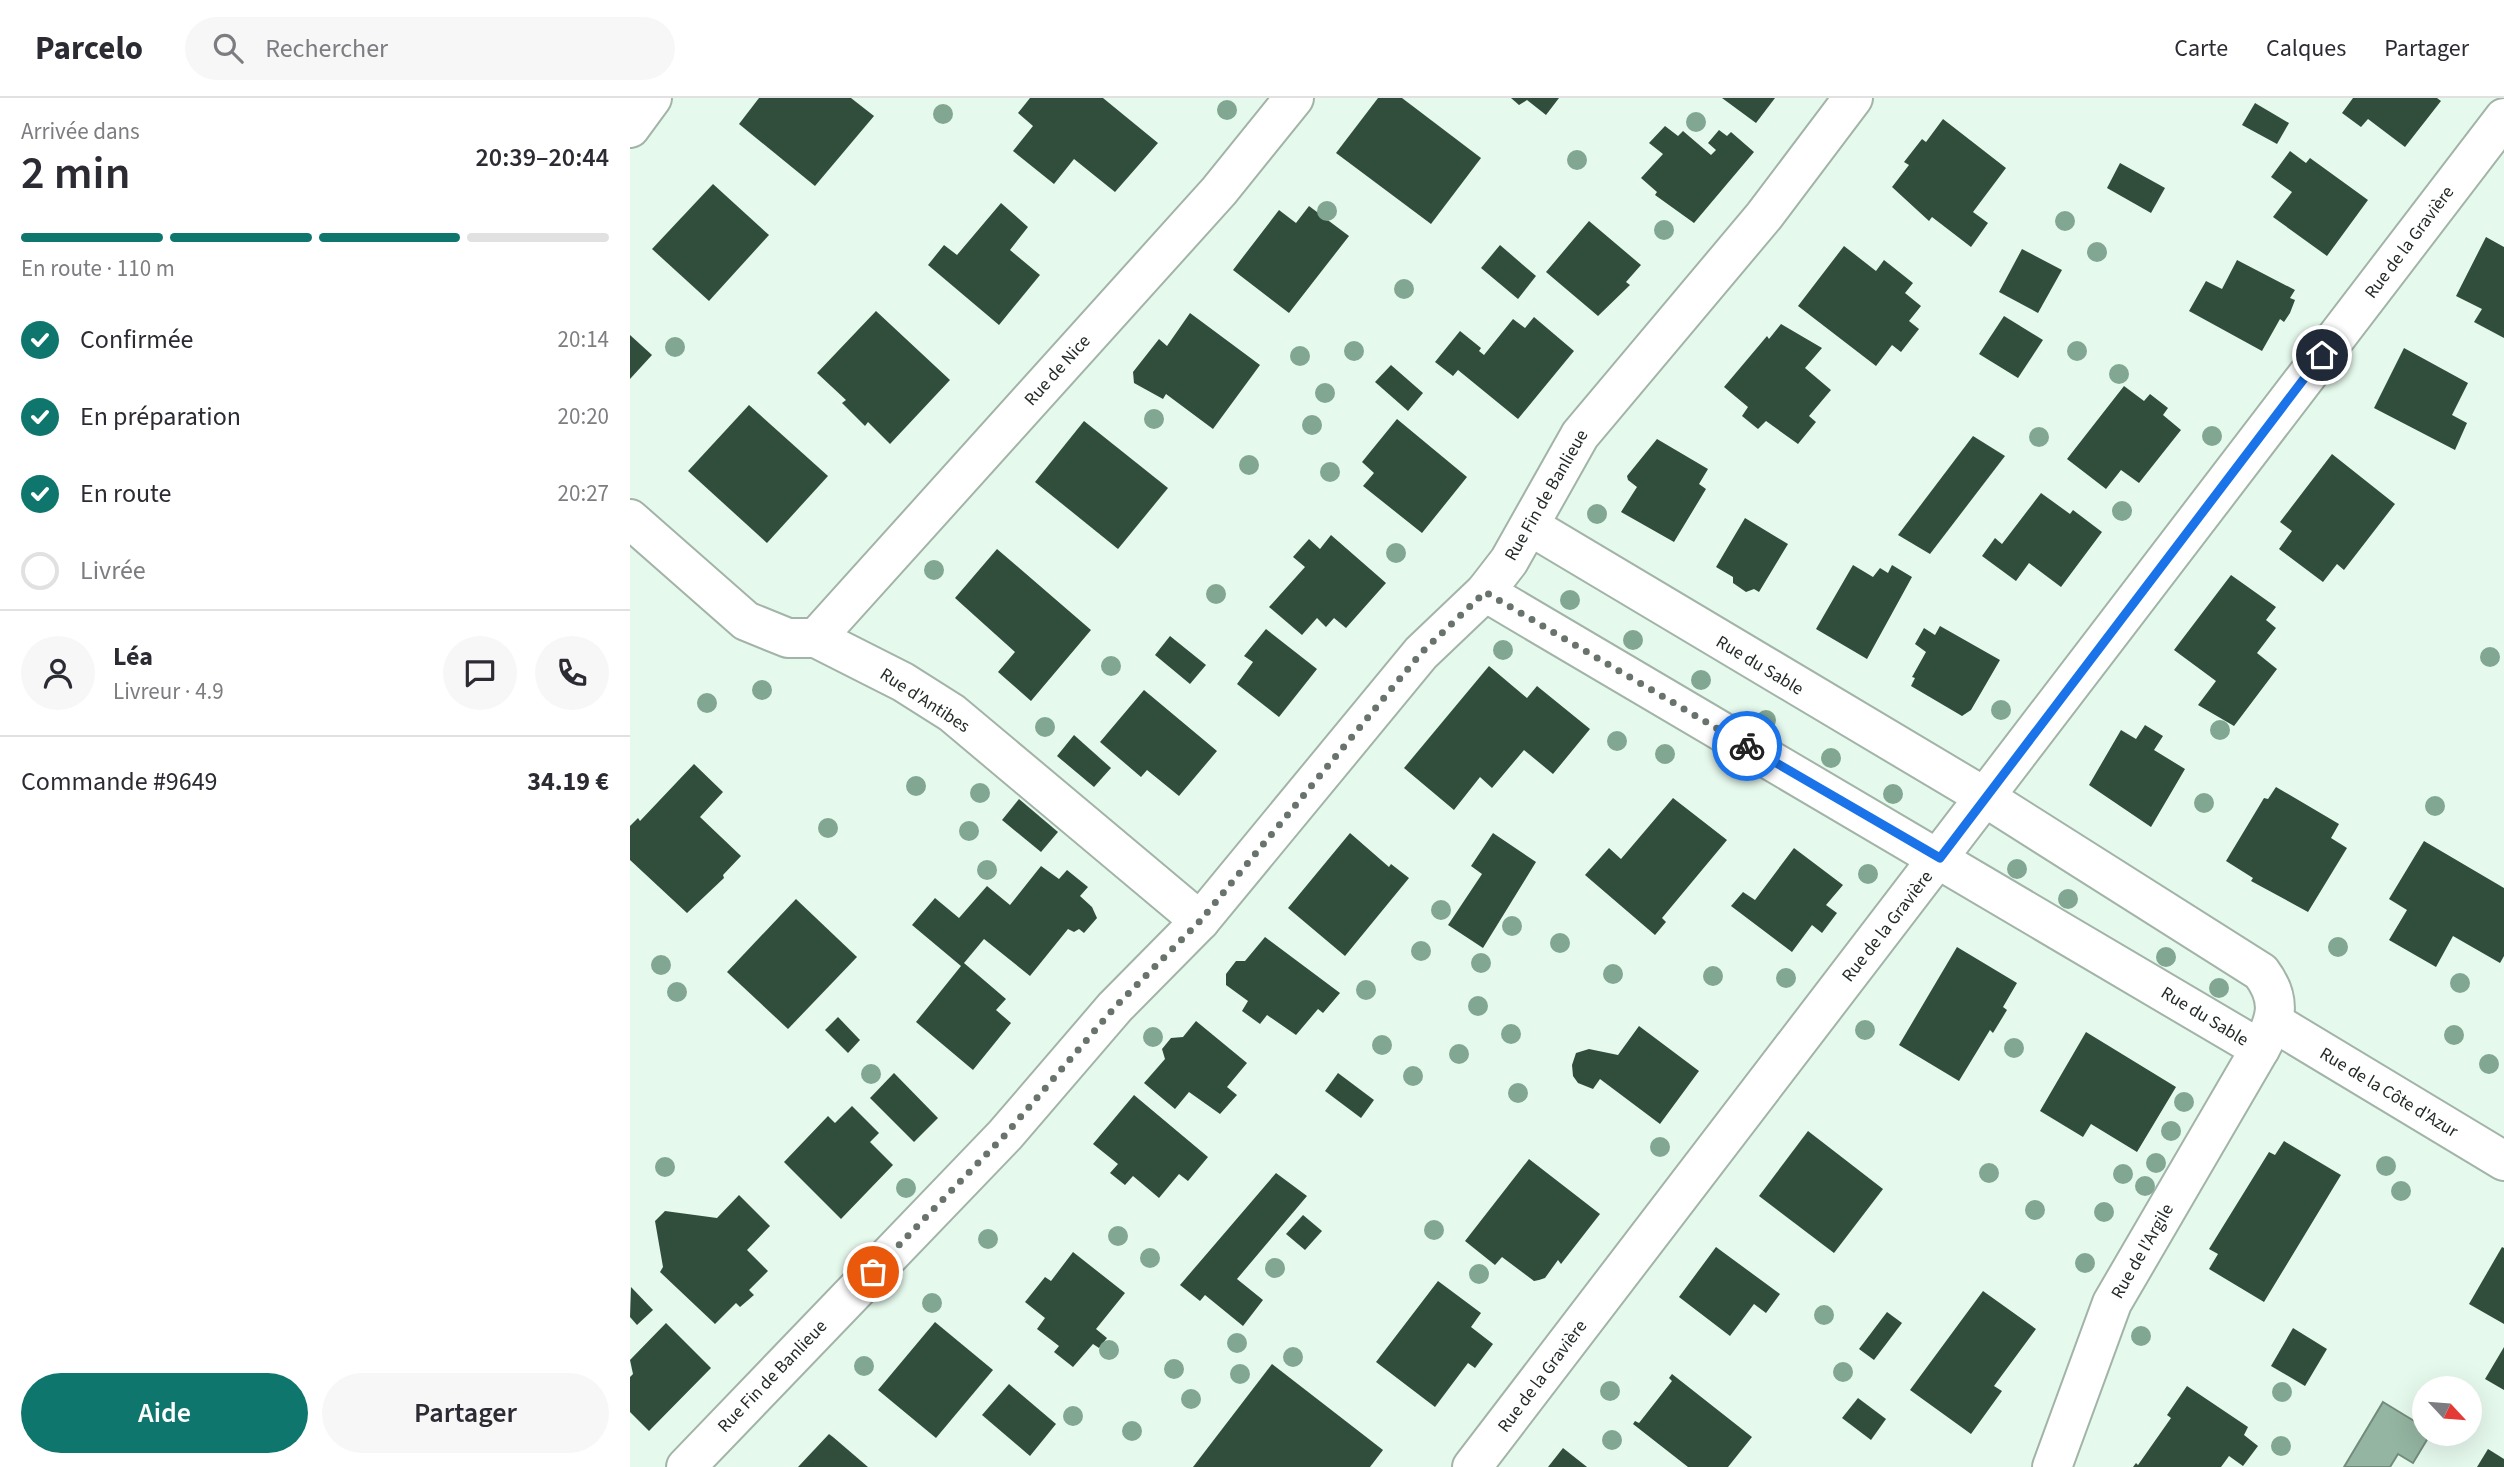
<!DOCTYPE html>
<html lang="fr">
<meta charset="utf-8">
<style>
body{margin:0;font-family:"Source Sans 3",sans-serif;background:#f7f7f7;color:#2b2b33;height:100vh;display:flex;flex-direction:column;font-size:26px;white-space:nowrap}
*{box-sizing:border-box;margin:0}
p{font-size:23px;color:#7c7c81}
.icon{flex:none;width:38px;height:38px;fill:none;stroke:currentColor;stroke-width:2;stroke-linecap:round;stroke-linejoin:round}
.map{position:relative;flex:1;overflow:hidden}
.details{display:flex;flex-direction:column;background:#fff;width:630px}
.details>*{flex:none}
.needle{width:46px;rotate:116deg}
.fabs{position:absolute;left:1782px;top:1278px;display:grid;gap:14px}
.fabs a{display:grid;place-items:center;width:70px;height:70px;border-radius:50%;background:#fff;box-shadow:0 7px 28px #0002;font-size:35px}
.pin{position:absolute;display:grid;place-items:center;width:60px;height:60px;color:#fff;margin:-30px;border:4px solid #fff;border-radius:50%;box-shadow:0 2px 7px #0007}
.courier{position:absolute;display:grid;place-items:center;width:70px;height:70px;margin:-35px;border:5px solid #1a73e8;border-radius:50%;background:#fff;color:#222;box-shadow:0 2px 9px #0007}
.head em{font-style:normal;font-weight:600}
.head div{display:flex;flex-direction:column-reverse}
.head{display:flex;align-items:center;justify-content:space-between;height:119px;padding:0 21px}
h1{font-size:46px;font-weight:600;line-height:52px}
.bar{display:grid;grid-template-columns:repeat(4,1fr);gap:10px 7px;align-content:center;height:84px;padding:0 21px}
.bar i{height:9px;border-radius:5px;background:#e1e1e2}
.bar .active{background:#0f766e}
.bar p{grid-column:span 4}
.line{display:flex;align-items:center;gap:18px;padding:0 21px;border-top:2px solid #e1e1e2}
.line div{flex:1}
.round{display:grid;place-items:center;flex:none;width:74px;height:74px;border-radius:37px;background:#f7f7f7}
ol{padding:0 21px;list-style:none}
li{display:flex;align-items:center;gap:21px;height:77px}
li p{margin-inline-start:auto}
li .icon{padding:7px;border-radius:50%;background:#0f766e;color:#fff;stroke-width:4}
li:last-child{color:#7c7c81}
li i{width:38px;height:38px;border:4px solid #e1e1e2;border-radius:50%}
.action{display:flex;gap:14px;margin-top:auto;padding:14px 21px}
.action a{flex:1;height:80px;border-radius:42px;background:#0f766e;color:#fff;font-size:28px;font-weight:600;line-height:80px;text-align:center}
.action a+a{background:#f7f7f7;color:#2b2b33}
header{display:flex;align-items:center;gap:42px;box-sizing:border-box;height:98px;padding:0 35px;background:#fff;border-bottom:2px solid #e1e1e2}
header strong{font-size:33px}
nav{display:flex;gap:38px;margin-inline-start:auto;font-size:24px}
.search{width:490px;height:63px;background:#f7f7f7;display:flex;align-items:center;gap:18px;box-sizing:border-box;padding:0 24px;border-radius:38px;color:#7c7c81;font-size:26px}
main{display:flex;flex:1;min-height:0}
.map>svg:first-child{display:block}
.water{fill:#94b5a1;stroke:#728c7c;stroke-width:2}
.building{fill:#314e3d}
.lines{fill:none;stroke-linecap:round;stroke-linejoin:round}
.minor-casing{stroke:#a2b4a8;stroke-width:42}
.minor{stroke:#fff;stroke-width:38}
.tree{fill:#81a792}
.done{stroke:#68736c;stroke-width:7;stroke-dasharray:0 12.6}
.route{stroke:#1a73e8;stroke-width:9}
.labels{text-anchor:middle;stroke-width:7;stroke-linejoin:round;paint-order:stroke}
.street-label{font-size:18px;fill:#242b26;stroke:#fff}
</style>
<header>
<strong>Parcelo</strong>
<div class="search"><svg class="icon" aria-label="search" viewBox="0 0 24 24"><circle cx="10" cy="10" r="6"/><path d="M15 15l6 6"/></svg>Rechercher</div>
<nav><a>Carte</a><a>Calques</a><a>Partager</a></nav>
</header>
<main>
<section class="details">
<div class="head"><div><h1>2 min</h1><p>Arrivée dans</p></div><em>20:39–20:44</em></div>
<div class="bar"><i class="active"></i><i class="active"></i><i class="active"></i><i></i><p>En route · 110 m</p></div>
<ol>
<li><svg class="icon" aria-label="check" viewBox="0 0 24 24"><path d="M5 12l5 5 9-10"/></svg>Confirmée<p>20:14</p></li>
<li><svg class="icon" aria-label="check" viewBox="0 0 24 24"><path d="M5 12l5 5 9-10"/></svg>En préparation<p>20:20</p></li>
<li><svg class="icon" aria-label="check" viewBox="0 0 24 24"><path d="M5 12l5 5 9-10"/></svg>En route<p>20:27</p></li>
<li><i></i>Livrée</li>
</ol>
<div class="line" style="height:126px"><a class="round"><svg class="icon" aria-label="person" viewBox="0 0 24 24"><circle cx="12" cy="8" r="4"/><path d="M4 21q1-7 8-7t8 7"/></svg></a><div><b>Léa</b><p>Livreur · 4.9</p></div><a class="round"><svg class="icon" aria-label="chat" viewBox="0 0 24 24"><path d="M4 5h16v11H9l-5 4z"/></svg></a><a class="round"><svg class="icon" aria-label="phone" viewBox="0 0 24 24"><path d="M5 4h4l2 5-3 2q2 4 5 5l2-3 5 2v4C11 20 4 13 5 4z"/></svg></a></div>
<div class="line" style="height:91px"><div>Commande #9649</div><b>34.19 €</b></div>
<div class="action"><a>Aide</a><a>Partager</a></div>
</section>
<div class="map">
<svg width="1874" height="1369" viewBox="0 0 1874 1369">
<rect width="100%" height="100%" fill="#e6f9ed"/>
<polygon class="water" points="1753,1304 1794,1329 1794,1335 1801,1335 1783,1365 1768,1356 1760,1369 1714,1369"/>
<g class="building">
<polygon points="129,0 221,0 244,18 185,88 109,26"/>
<polygon points="400,0 473,0 528,45 485,94 444,61 424,86 383,53 403,28 388,15"/>
<polygon points="748,0 772,0 851,60 801,126 706,55"/>
<polygon points="881,0 929,0 916,17 897,2 889,7"/>
<polygon points="1092,0 1145,0 1126,25"/>
<polygon points="1723,0 1807,0 1811,3 1775,49 1738,21 1731,29 1712,15"/>
<polygon points="1625,5 1659,25 1647,46 1612,27"/>
<polygon points="1313,21 1376,70 1343,114 1358,125 1341,149 1302,119 1299,123 1262,89 1279,67 1274,64 1292,41 1296,44"/>
<polygon points="1035,28 1048,38 1053,33 1081,57 1086,52 1078,45 1089,32 1097,38 1101,34 1124,54 1064,125 1025,97 1027,94 1011,80 1033,56 1019,45"/>
<polygon points="1660,53 1676,65 1680,60 1738,102 1697,158 1643,119 1662,94 1641,79"/>
<polygon points="1490,65 1535,90 1521,115 1477,90"/>
<polygon points="83,86 139,137 79,203 22,151"/>
<polygon points="371,105 398,129 380,152 410,177 369,227 298,167 314,147 327,157"/>
<polygon points="679,108 719,138 659,215 603,172 649,112 666,125"/>
<polygon points="959,123 1011,167 996,184 1000,187 968,218 916,174"/>
<polygon points="1856,139 1874,149 1874,240 1844,224 1852,211 1826,198"/>
<polygon points="870,147 906,178 888,201 851,170"/>
<polygon points="1214,148 1246,173 1254,162 1283,185 1275,195 1291,208 1279,223 1289,231 1271,254 1262,247 1246,268 1168,208"/>
<polygon points="1392,151 1432,172 1408,215 1369,194"/>
<polygon points="1607,162 1665,192 1660,200 1665,202 1660,215 1654,224 1650,221 1632,253 1559,213 1576,183 1592,191"/>
<polygon points="246,213 320,282 260,346 238,324 235,328 212,305 216,302 187,275"/>
<polygon points="560,215 630,267 583,331 536,296 533,301 504,285 503,274 529,241 537,248"/>
<polygon points="1374,218 1413,242 1388,280 1349,256"/>
<polygon points="904,219 944,253 888,321 828,272 823,278 805,264 830,233 851,250 849,253 854,257 883,221 895,230"/>
<polygon points="1151,226 1192,250 1175,270 1201,292 1179,318 1186,324 1168,346 1136,323 1128,331 1112,318 1118,309 1094,289 1137,238 1139,241"/>
<polygon points="0,237 22,257 0,281"/>
<polygon points="1774,250 1838,285 1822,317 1837,325 1825,352 1744,310"/>
<polygon points="761,267 793,295 778,313 745,284"/>
<polygon points="1494,288 1514,303 1520,296 1538,310 1533,317 1551,332 1509,385 1491,372 1476,391 1437,361"/>
<polygon points="119,307 198,378 137,445 58,373"/>
<polygon points="767,321 837,379 792,435 733,388 744,375 732,364"/>
<polygon points="454,323 538,390 488,451 405,384"/>
<polygon points="1343,338 1375,358 1300,456 1268,437"/>
<polygon points="1027,341 1078,371 1069,386 1076,391 1044,444 991,414 1007,389 998,382 997,378"/>
<polygon points="1702,356 1765,406 1714,472 1707,466 1693,484 1649,451 1662,433 1650,424"/>
<polygon points="1411,395 1440,416 1443,412 1472,434 1431,489 1399,465 1386,483 1352,458 1365,440 1372,446"/>
<polygon points="1115,420 1158,446 1129,494 1124,491 1116,494 1103,485 1103,479 1086,469"/>
<polygon points="701,437 756,485 716,530 704,520 696,529 687,520 672,537 639,509 675,469 663,459 679,441 690,451"/>
<polygon points="367,451 461,532 401,603 368,574 385,554 325,500"/>
<polygon points="1223,467 1243,479 1250,470 1258,475 1262,467 1282,479 1237,561 1186,531"/>
<polygon points="1601,477 1646,509 1636,522 1646,530 1627,555 1647,571 1604,628 1568,607 1586,583 1544,552"/>
<polygon points="1310,528 1370,562 1341,612 1332,618 1281,588 1285,580 1282,579 1296,554 1285,546 1294,530 1305,537"/>
<polygon points="636,531 687,571 649,619 607,586 623,564 614,558"/>
<polygon points="540,538 576,567 560,586 525,557"/>
<polygon points="859,568 897,600 907,588 960,631 923,676 894,652 862,690 850,679 824,712 774,670"/>
<polygon points="514,592 587,653 549,698 517,672 511,679 470,644"/>
<polygon points="1515,627 1533,638 1524,652 1555,671 1521,729 1459,687 1491,632 1506,641"/>
<polygon points="444,637 481,670 464,689 427,658"/>
<polygon points="64,666 93,694 70,719 111,758 93,777 94,780 57,815 0,762 0,728 8,720 10,723"/>
<polygon points="1646,689 1709,726 1701,740 1717,750 1678,814 1621,783 1623,780 1596,763 1634,700 1638,701"/>
<polygon points="1043,700 1097,742 1032,820 1036,824 1025,837 955,777 979,750 991,761"/>
<polygon points="389,701 428,734 411,754 372,722"/>
<polygon points="720,735 759,769 761,766 779,780 715,858 658,810"/>
<polygon points="863,735 906,764 853,850 818,827 852,776 841,768"/>
<polygon points="1794,743 1874,790 1874,858 1870,865 1823,838 1806,869 1759,842 1777,812 1759,801"/>
<polygon points="1164,750 1213,787 1196,807 1207,815 1192,835 1182,827 1162,854 1101,808 1113,794 1125,802"/>
<polygon points="411,768 429,781 437,772 458,789 450,798 462,809 467,820 454,835 449,831 444,834 438,831 400,878 354,841 334,865 376,901 366,912 381,925 343,972 286,924 331,868 282,827 305,800 329,820 357,788 380,807"/>
<polygon points="166,801 227,859 158,931 97,874"/>
<polygon points="635,839 710,895 693,915 688,911 666,937 637,917 630,926 612,913 618,903 596,887 596,876 606,863 615,863"/>
<polygon points="1327,849 1387,885 1373,909 1377,912 1363,935 1360,932 1329,983 1269,947"/>
<polygon points="208,919 230,942 218,955 195,932"/>
<polygon points="566,923 617,965 597,989 607,997 590,1016 559,994 545,1011 514,985 535,961 532,951 541,940 553,939"/>
<polygon points="1009,928 1069,973 1030,1026 970,981 963,991 948,985 943,978 942,967 946,955 959,951 988,957"/>
<polygon points="1456,934 1546,989 1507,1054 1461,1026 1453,1039 1410,1013"/>
<polygon points="264,975 308,1020 284,1044 240,1000"/>
<polygon points="708,975 744,1002 731,1020 695,993"/>
<polygon points="504,997 578,1059 558,1083 549,1076 529,1100 503,1078 495,1087 480,1075 488,1066 463,1046"/>
<polygon points="222,1008 249,1035 240,1044 263,1067 211,1121 154,1064 198,1018 205,1025"/>
<polygon points="1178,1033 1253,1091 1204,1155 1129,1098"/>
<polygon points="1654,1043 1711,1077 1634,1204 1579,1171 1588,1156 1579,1151 1639,1054 1645,1057"/>
<polygon points="899,1061 970,1116 931,1166 928,1162 915,1180 909,1182 904,1183 872,1159 865,1167 835,1143"/>
<polygon points="646,1075 677,1098 607,1181 633,1202 613,1228 575,1197 570,1203 550,1187"/>
<polygon points="109,1097 140,1128 117,1152 138,1173 119,1192 124,1197 110,1209 106,1205 85,1226 30,1174 33,1169 25,1123 35,1113 87,1120"/>
<polygon points="673,1117 692,1133 675,1152 656,1136"/>
<polygon points="1086,1149 1150,1196 1136,1215 1124,1206 1100,1238 1049,1199"/>
<polygon points="1872,1149 1874,1150 1874,1226 1839,1206"/>
<polygon points="443,1154 495,1195 466,1231 477,1240 469,1250 463,1246 443,1269 424,1254 429,1248 407,1231 415,1220 395,1204 415,1179 421,1183"/>
<polygon points="808,1183 851,1215 841,1229 863,1246 845,1270 838,1265 805,1309 746,1264"/>
<polygon points="1,1189 23,1212 7,1227 0,1219"/>
<polygon points="1353,1193 1406,1231 1364,1288 1372,1293 1341,1336 1280,1292"/>
<polygon points="1257,1214 1272,1225 1244,1262 1229,1251"/>
<polygon points="305,1224 363,1272 306,1340 248,1292"/>
<polygon points="36,1225 81,1270 19,1333 0,1314 0,1279 3,1276 0,1262"/>
<polygon points="1663,1230 1697,1251 1675,1288 1641,1268"/>
<polygon points="1874,1249 1874,1292 1855,1281"/>
<polygon points="642,1266 753,1352 740,1369 563,1369"/>
<polygon points="1042,1276 1122,1339 1098,1369 1058,1369 1003,1326 1005,1323 1009,1325 1042,1283 1039,1280"/>
<polygon points="379,1286 426,1326 400,1358 352,1317"/>
<polygon points="1557,1288 1618,1329 1614,1337 1628,1348 1613,1368 1599,1358 1591,1369 1503,1369 1506,1365 1508,1367 1541,1320 1537,1317"/>
<polygon points="1228,1300 1256,1321 1241,1342 1212,1320"/>
<polygon points="199,1336 203,1339 238,1369 168,1369"/>
<polygon points="933,1350 957,1369 918,1369"/>
<polygon points="1858,1351 1874,1361 1874,1369 1847,1369"/>
</g>
<g class="lines">
<g class="minor-casing">
<g id="minor">
<polyline points="0,30 22,0"/>
<polyline points="0,421 116,523 158,540 186,540 273,584 322,615 570,823"/>
<path d="M855 494 1630 951C1646 923 1653 903 1631 874L1353 698 900 428"/>
<polyline points="186,540 589,93 664,0"/>
<polyline points="1645,925 1874,1063"/>
<polyline points="56,1369 375,1037 485,909 570,823 791,555 855,494 879,463 950,337 1134,118 1223,0"/>
<polyline points="842,1369 1874,20"/>
<polyline points="1422,1369 1482,1205 1630,951"/>
</g>
</g>
<use href="#minor" class="minor"/>
</g>
<g class="tree">
<circle cx="597" cy="12" r="10"/>
<circle cx="313" cy="16" r="10"/>
<circle cx="1066" cy="24" r="10"/>
<circle cx="947" cy="62" r="10"/>
<circle cx="697" cy="113" r="10"/>
<circle cx="1435" cy="123" r="10"/>
<circle cx="1034" cy="132" r="10"/>
<circle cx="1467" cy="154" r="10"/>
<circle cx="774" cy="191" r="10"/>
<circle cx="45" cy="249" r="10"/>
<circle cx="724" cy="253" r="10"/>
<circle cx="1447" cy="253" r="10"/>
<circle cx="670" cy="258" r="10"/>
<circle cx="1489" cy="276" r="10"/>
<circle cx="695" cy="295" r="10"/>
<circle cx="524" cy="321" r="10"/>
<circle cx="682" cy="327" r="10"/>
<circle cx="1582" cy="338" r="10"/>
<circle cx="1409" cy="339" r="10"/>
<circle cx="619" cy="367" r="10"/>
<circle cx="700" cy="374" r="10"/>
<circle cx="1492" cy="413" r="10"/>
<circle cx="967" cy="416" r="10"/>
<circle cx="766" cy="455" r="10"/>
<circle cx="304" cy="472" r="10"/>
<circle cx="586" cy="496" r="10"/>
<circle cx="940" cy="502" r="10"/>
<circle cx="1003" cy="542" r="10"/>
<circle cx="873" cy="552" r="10"/>
<circle cx="1860" cy="559" r="10"/>
<circle cx="481" cy="568" r="10"/>
<circle cx="1071" cy="582" r="10"/>
<circle cx="132" cy="592" r="10"/>
<circle cx="77" cy="605" r="10"/>
<circle cx="1371" cy="612" r="10"/>
<circle cx="1136" cy="622" r="10"/>
<circle cx="415" cy="629" r="10"/>
<circle cx="1590" cy="632" r="10"/>
<circle cx="987" cy="643" r="10"/>
<circle cx="1035" cy="656" r="10"/>
<circle cx="1201" cy="660" r="10"/>
<circle cx="286" cy="688" r="10"/>
<circle cx="350" cy="695" r="10"/>
<circle cx="1263" cy="696" r="10"/>
<circle cx="1574" cy="705" r="10"/>
<circle cx="1805" cy="708" r="10"/>
<circle cx="198" cy="730" r="10"/>
<circle cx="339" cy="733" r="10"/>
<circle cx="1387" cy="771" r="10"/>
<circle cx="357" cy="772" r="10"/>
<circle cx="1238" cy="776" r="10"/>
<circle cx="1438" cy="801" r="10"/>
<circle cx="811" cy="812" r="10"/>
<circle cx="882" cy="828" r="10"/>
<circle cx="930" cy="845" r="10"/>
<circle cx="1708" cy="849" r="10"/>
<circle cx="791" cy="853" r="10"/>
<circle cx="1536" cy="859" r="10"/>
<circle cx="851" cy="865" r="10"/>
<circle cx="31" cy="867" r="10"/>
<circle cx="983" cy="876" r="10"/>
<circle cx="1083" cy="878" r="10"/>
<circle cx="1156" cy="880" r="10"/>
<circle cx="1830" cy="885" r="10"/>
<circle cx="1589" cy="890" r="10"/>
<circle cx="736" cy="892" r="10"/>
<circle cx="47" cy="894" r="10"/>
<circle cx="848" cy="908" r="10"/>
<circle cx="1235" cy="932" r="10"/>
<circle cx="881" cy="936" r="10"/>
<circle cx="1824" cy="937" r="10"/>
<circle cx="523" cy="939" r="10"/>
<circle cx="752" cy="947" r="10"/>
<circle cx="1384" cy="950" r="10"/>
<circle cx="829" cy="956" r="10"/>
<circle cx="1859" cy="966" r="10"/>
<circle cx="241" cy="976" r="10"/>
<circle cx="783" cy="978" r="10"/>
<circle cx="888" cy="995" r="10"/>
<circle cx="1554" cy="1004" r="10"/>
<circle cx="1541" cy="1033" r="10"/>
<circle cx="1030" cy="1049" r="10"/>
<circle cx="1526" cy="1065" r="10"/>
<circle cx="1756" cy="1068" r="10"/>
<circle cx="35" cy="1069" r="10"/>
<circle cx="1359" cy="1075" r="10"/>
<circle cx="1493" cy="1076" r="10"/>
<circle cx="1515" cy="1088" r="10"/>
<circle cx="276" cy="1090" r="10"/>
<circle cx="1771" cy="1093" r="10"/>
<circle cx="1405" cy="1112" r="10"/>
<circle cx="1474" cy="1114" r="10"/>
<circle cx="804" cy="1132" r="10"/>
<circle cx="488" cy="1138" r="10"/>
<circle cx="358" cy="1141" r="10"/>
<circle cx="520" cy="1160" r="10"/>
<circle cx="1455" cy="1165" r="10"/>
<circle cx="645" cy="1170" r="10"/>
<circle cx="849" cy="1176" r="10"/>
<circle cx="302" cy="1205" r="10"/>
<circle cx="1194" cy="1217" r="10"/>
<circle cx="1511" cy="1238" r="10"/>
<circle cx="607" cy="1245" r="10"/>
<circle cx="479" cy="1252" r="10"/>
<circle cx="663" cy="1259" r="10"/>
<circle cx="234" cy="1268" r="10"/>
<circle cx="544" cy="1271" r="10"/>
<circle cx="1213" cy="1274" r="10"/>
<circle cx="610" cy="1276" r="10"/>
<circle cx="980" cy="1293" r="10"/>
<circle cx="1652" cy="1294" r="10"/>
<circle cx="561" cy="1301" r="10"/>
<circle cx="443" cy="1318" r="10"/>
<circle cx="502" cy="1333" r="10"/>
<circle cx="982" cy="1342" r="10"/>
<circle cx="1651" cy="1348" r="10"/>
</g>
<g class="lines">
<polyline class="done" points="243,1174 375,1037 485,909 570,823 791,555 855,494 1117,648"/>
<polyline class="route" points="1117,648 1310,760 1692,257"/>
</g>
<g class="labels">
<g class="street-label">
<text transform="translate(1779 144) rotate(-53)" y="6">Rue de la Gravière</text>
<text transform="translate(427 272) rotate(-48)" y="6">Rue de Nice</text>
<text transform="translate(916 397) rotate(-60)" y="6">Rue Fin de Banlieue</text>
<text transform="translate(1130 567) rotate(31)" y="6">Rue du Sable</text>
<text transform="translate(295 602) rotate(33)" y="6">Rue d'Antibes</text>
<text transform="translate(1257 828) rotate(-52)" y="6">Rue de la Gravière</text>
<text transform="translate(1575 918) rotate(31)" y="6">Rue du Sable</text>
<text transform="translate(1759 994) rotate(31)" y="6">Rue de la Côte d'Azur</text>
<text transform="translate(1512 1153) rotate(-60)" y="6">Rue de l'Argile</text>
<text transform="translate(142 1278) rotate(-46)" y="6">Rue Fin de Banlieue</text>
<text transform="translate(912 1278) rotate(-53)" y="6">Rue de la Gravière</text>
</g>
</g>
</svg>
<div class="fabs">
<a><svg class="needle" viewBox="-14 -14 28 28"><path d="M0-13l5 13h-10z" fill="#e53935"/><path d="M0 13l5-13h-10z" fill="#7c7c81"/></svg></a>
</div>
<div class="pin" style="left:243px;top:1174px;background:#ea580c"><svg class="icon" aria-label="bag" viewBox="0 0 24 24"><path d="M5 8h14l-1 12H6zM9 8a3 3 0 0 1 6 0"/></svg></div>
<div class="pin" style="left:1692px;top:257px;background:#1f2937"><svg class="icon" aria-label="home" viewBox="0 0 24 24"><path d="M3 11l9-7 9 7M6 9v11h12V9"/></svg></div>
<div class="courier" style="left:1117px;top:648px"><svg class="icon" aria-label="bike" viewBox="0 0 24 24"><circle cx="6" cy="16" r="4"/><circle cx="18" cy="16" r="4"/><path d="M6 16l4-8h5l3 8M10 8l3 8H6M13 5h3"/></svg></div>
</div>
</main>
